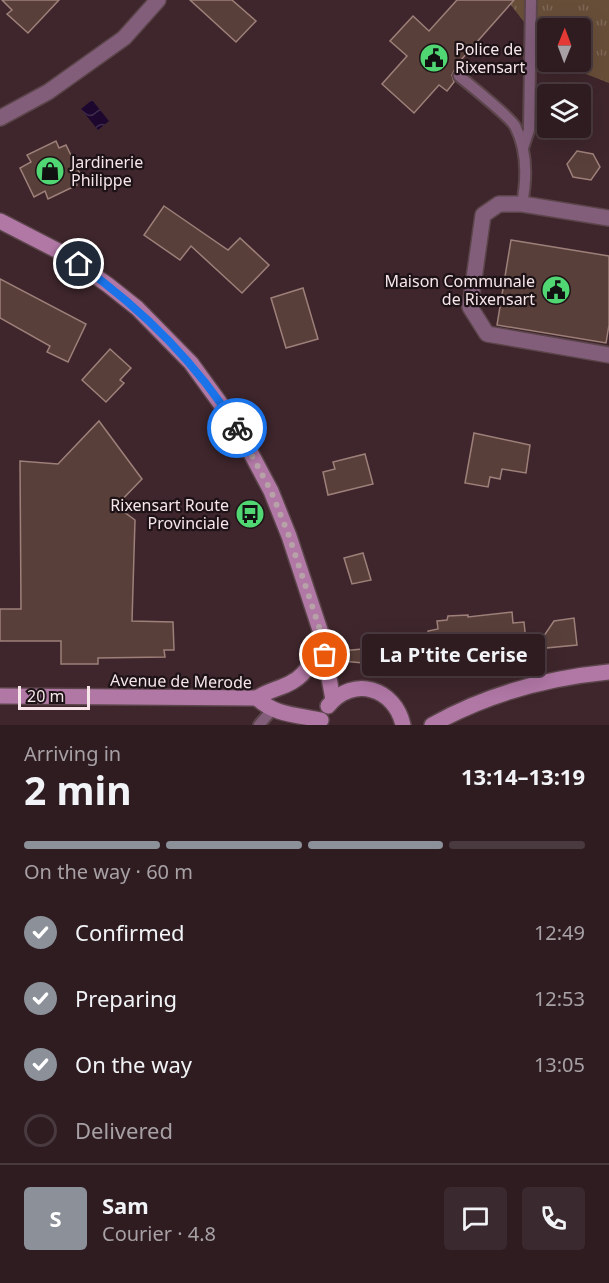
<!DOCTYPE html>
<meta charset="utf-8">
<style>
body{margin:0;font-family:"Noto Sans",sans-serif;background:#3a292e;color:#f1f3f6;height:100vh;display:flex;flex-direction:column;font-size:22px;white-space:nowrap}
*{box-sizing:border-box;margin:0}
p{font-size:20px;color:#a7a1a5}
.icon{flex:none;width:33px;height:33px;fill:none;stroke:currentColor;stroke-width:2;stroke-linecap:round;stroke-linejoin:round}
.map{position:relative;height:725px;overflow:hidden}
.side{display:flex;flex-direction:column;background:#2e1c21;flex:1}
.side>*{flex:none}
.needle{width:39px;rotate:1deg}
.buttons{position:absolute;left:537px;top:18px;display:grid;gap:12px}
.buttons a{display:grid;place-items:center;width:54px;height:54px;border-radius:6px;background:#2e1c21;box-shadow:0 6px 24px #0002,0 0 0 2px #493a3f;font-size:30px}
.scale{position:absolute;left:18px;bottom:15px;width:72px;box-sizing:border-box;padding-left:6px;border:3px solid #f6e5e9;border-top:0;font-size:16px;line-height:21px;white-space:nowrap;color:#f6e5e9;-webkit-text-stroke:4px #1d1215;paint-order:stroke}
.pin{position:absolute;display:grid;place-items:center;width:51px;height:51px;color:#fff;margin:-26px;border:3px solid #fff;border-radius:50%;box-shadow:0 2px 6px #0007}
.courier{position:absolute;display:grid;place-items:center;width:60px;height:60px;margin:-30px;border:4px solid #1a73e8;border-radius:50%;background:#fff;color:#222;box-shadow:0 2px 8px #0007}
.bubble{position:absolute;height:42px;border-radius:6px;background:#2e1c21;box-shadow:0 6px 24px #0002,0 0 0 2px #493a3f;font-size:20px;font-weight:700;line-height:42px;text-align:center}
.head em{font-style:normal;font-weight:700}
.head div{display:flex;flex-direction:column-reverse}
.head{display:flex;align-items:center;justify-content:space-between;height:102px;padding:0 24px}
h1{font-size:39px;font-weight:700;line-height:45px}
.bar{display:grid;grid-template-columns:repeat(4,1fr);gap:9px 6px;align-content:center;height:72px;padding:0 24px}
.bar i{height:8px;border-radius:4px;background:#493a3f}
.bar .active{background:#8c9099}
.bar p{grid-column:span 4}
.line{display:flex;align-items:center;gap:15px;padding:0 24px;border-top:2px solid #493a3f}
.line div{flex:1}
.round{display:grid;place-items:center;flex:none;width:63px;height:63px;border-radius:6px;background:#3a292e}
ol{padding:0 24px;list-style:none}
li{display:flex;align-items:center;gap:18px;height:66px}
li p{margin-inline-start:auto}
li .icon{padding:6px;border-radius:50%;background:#8c9099;color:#fff;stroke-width:4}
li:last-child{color:#a7a1a5}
li i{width:33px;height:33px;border:3px solid #493a3f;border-radius:50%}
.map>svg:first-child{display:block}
.grass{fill:url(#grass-tufts)}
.water{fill:url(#water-waves)}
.building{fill:#593f3a;stroke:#9d8079;stroke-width:1.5}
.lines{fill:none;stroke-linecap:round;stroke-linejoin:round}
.lane-casing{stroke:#5b454a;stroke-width:14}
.street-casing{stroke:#5b454a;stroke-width:18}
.secondary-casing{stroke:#5b454a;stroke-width:18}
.lane{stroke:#825e7a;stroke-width:10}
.street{stroke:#825e7a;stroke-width:15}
.secondary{stroke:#b178a6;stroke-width:15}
.done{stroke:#b6a2a7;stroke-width:6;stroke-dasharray:0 10.8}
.route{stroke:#1a73e8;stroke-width:8}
.labels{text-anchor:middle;stroke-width:4.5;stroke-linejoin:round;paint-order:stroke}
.poi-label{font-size:16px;fill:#f6e5e9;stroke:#1d1215;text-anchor:start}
.street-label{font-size:16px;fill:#f6e5e9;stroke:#1d1215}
</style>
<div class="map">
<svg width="609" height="725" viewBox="0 0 609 725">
<defs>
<pattern id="grass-tufts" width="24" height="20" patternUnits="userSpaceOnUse" patternTransform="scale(1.5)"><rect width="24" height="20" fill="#674e39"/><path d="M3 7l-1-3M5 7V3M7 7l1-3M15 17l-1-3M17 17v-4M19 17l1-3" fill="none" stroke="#7d6756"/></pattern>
<pattern id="water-waves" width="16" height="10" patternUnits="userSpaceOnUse" patternTransform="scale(1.5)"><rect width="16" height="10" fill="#1d072f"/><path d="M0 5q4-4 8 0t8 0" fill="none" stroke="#3e2b4d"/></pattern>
</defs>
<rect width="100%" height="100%" fill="#3e262c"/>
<polygon class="grass" points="507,0 609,0 609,83 555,62 580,62 580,28 548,28 547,52"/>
<polygon class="water" points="92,100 109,121 98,130 81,109"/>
<g class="building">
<polygon points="2,0 59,0 28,33 7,14 12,10"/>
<polygon points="190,0 232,0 256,21 236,42"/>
<polygon points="457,0 514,0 461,60 469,67 464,71 460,69 454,71 452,75 454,82 447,91 439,85 414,113 382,84 407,56 390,41 413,16 429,31"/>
<polygon points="56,141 59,148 66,145 80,174 74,177 77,185 48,199 45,191 34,197 20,168 31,162 27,155"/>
<polygon points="577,151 593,154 600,167 591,180 573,177 567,164"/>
<polygon points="164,206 228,250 240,238 269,265 242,293 191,246 180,260 144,235"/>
<polygon points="511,240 609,256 609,325 606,343 497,325"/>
<polygon points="0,279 86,324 68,362 47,352 50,346 0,318"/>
<polygon points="303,288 318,339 286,348 271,298"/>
<polygon points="110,349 131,368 120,380 124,383 106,402 82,380"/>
<polygon points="99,421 142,479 116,506 135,520 132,621 173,622 174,650 164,650 165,657 98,658 98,664 61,664 61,641 0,641 0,609 21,609 20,461 58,464"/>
<polygon points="474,433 530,445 526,473 502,469 500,479 490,477 488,487 465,483"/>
<polygon points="365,454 373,484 328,495 323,472 335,469 333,462"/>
<polygon points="363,553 371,580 352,584 344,558"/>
<polygon points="512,612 513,623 524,622 527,651 432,660 432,658 388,665 341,661 341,651 429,643 428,631 438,629 437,621 447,620 448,616 468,615 468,617"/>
<polygon points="574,618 577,645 535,649 554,621"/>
</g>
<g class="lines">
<g class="lane-casing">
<g id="lane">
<path d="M459 76C471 86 509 116 515 126 528 151 527 178 522 204"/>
<polyline points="523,148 529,130 531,0"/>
<polyline points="259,725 272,710"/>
</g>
</g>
<g class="street-casing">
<g id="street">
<polyline points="0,118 48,92 124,38 158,0"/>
<polyline points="609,218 522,204 499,204 483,215 470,307 487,334 609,355"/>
</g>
</g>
<g class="secondary-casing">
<g id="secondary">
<polyline points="0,221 64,254 108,285 137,308 191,363 236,425 271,491 289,536 321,633 333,700"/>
<path d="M0 696 257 698C273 715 299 715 321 720"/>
<path d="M257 698C268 690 280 689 292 682 309 673 315 655 320 638"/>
<path d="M328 706C353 675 395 688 403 725"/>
<path d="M432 725C487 694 547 678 609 672"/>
</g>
</g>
<use href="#lane" class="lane"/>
<use href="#street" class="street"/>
<use href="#secondary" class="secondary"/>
</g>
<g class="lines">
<polyline class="done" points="237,428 271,491 289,536 321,633 325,655"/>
<path class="route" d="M79 264C142 309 196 362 237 428"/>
</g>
<defs>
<g id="civic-disc" transform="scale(1.5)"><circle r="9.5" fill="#51d674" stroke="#1d1215"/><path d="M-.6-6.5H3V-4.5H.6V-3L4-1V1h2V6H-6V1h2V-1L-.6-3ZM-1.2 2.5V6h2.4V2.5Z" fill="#111"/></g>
<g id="shop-disc" transform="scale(1.5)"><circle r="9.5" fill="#51d674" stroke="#1d1215"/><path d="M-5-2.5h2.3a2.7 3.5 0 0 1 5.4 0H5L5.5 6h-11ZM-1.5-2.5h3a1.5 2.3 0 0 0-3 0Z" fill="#111"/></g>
<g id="bus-disc" transform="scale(1.5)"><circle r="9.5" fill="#51d674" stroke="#1d1215"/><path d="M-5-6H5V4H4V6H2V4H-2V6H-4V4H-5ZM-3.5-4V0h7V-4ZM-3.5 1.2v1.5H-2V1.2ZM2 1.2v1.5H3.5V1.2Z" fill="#111"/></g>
</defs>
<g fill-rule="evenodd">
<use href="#civic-disc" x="434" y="58"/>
<use href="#shop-disc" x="50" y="171"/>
<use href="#civic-disc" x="556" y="290"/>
<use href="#bus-disc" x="250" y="514"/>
</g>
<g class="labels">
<g class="poi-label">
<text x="455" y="55">Police de<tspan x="455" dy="18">Rixensart</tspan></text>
<text x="71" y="168">Jardinerie<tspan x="71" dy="18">Philippe</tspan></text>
<text x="535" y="287" text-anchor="end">Maison Communale<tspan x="535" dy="18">de Rixensart</tspan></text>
<text x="229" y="511" text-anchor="end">Rixensart Route<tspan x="229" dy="18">Provinciale</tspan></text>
</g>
<g class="street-label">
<text transform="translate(181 681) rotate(1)" y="6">Avenue de Merode</text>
</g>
</g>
</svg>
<div class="buttons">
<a><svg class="needle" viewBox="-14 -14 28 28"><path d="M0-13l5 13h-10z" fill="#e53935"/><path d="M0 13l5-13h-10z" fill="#a7a1a5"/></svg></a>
<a><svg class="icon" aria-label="layers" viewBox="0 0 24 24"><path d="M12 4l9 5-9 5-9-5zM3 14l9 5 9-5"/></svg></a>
</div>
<div class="scale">20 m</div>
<div class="pin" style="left:325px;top:655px;background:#ea580c"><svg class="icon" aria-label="bag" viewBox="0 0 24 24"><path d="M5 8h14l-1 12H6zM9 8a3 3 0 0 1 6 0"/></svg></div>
<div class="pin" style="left:79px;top:264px;background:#1f2937"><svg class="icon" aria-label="home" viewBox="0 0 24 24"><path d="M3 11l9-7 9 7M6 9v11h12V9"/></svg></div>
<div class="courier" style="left:237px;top:428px"><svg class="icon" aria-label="bike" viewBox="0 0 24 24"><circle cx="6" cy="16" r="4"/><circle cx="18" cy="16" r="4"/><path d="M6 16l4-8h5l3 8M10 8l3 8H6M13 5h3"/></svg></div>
<div class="bubble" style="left:362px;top:634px;width:183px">La P'tite Cerise</div>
</div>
<section class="side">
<div class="head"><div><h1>2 min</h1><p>Arriving in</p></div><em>13:14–13:19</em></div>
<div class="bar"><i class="active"></i><i class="active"></i><i class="active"></i><i></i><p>On the way · 60 m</p></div>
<ol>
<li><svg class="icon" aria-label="check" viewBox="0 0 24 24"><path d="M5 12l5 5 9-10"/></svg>Confirmed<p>12:49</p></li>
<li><svg class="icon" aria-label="check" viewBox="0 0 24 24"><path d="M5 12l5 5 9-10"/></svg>Preparing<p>12:53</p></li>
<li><svg class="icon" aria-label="check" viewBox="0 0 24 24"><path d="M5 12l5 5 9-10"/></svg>On the way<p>13:05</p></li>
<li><i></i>Delivered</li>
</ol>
<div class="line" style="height:108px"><b class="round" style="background:#8c9099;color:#fff">S</b><div><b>Sam</b><p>Courier · 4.8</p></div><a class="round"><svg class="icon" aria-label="chat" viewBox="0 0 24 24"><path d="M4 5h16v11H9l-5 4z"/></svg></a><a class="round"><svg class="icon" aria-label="phone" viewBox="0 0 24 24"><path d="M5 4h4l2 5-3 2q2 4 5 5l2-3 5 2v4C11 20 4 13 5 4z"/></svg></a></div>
</section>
